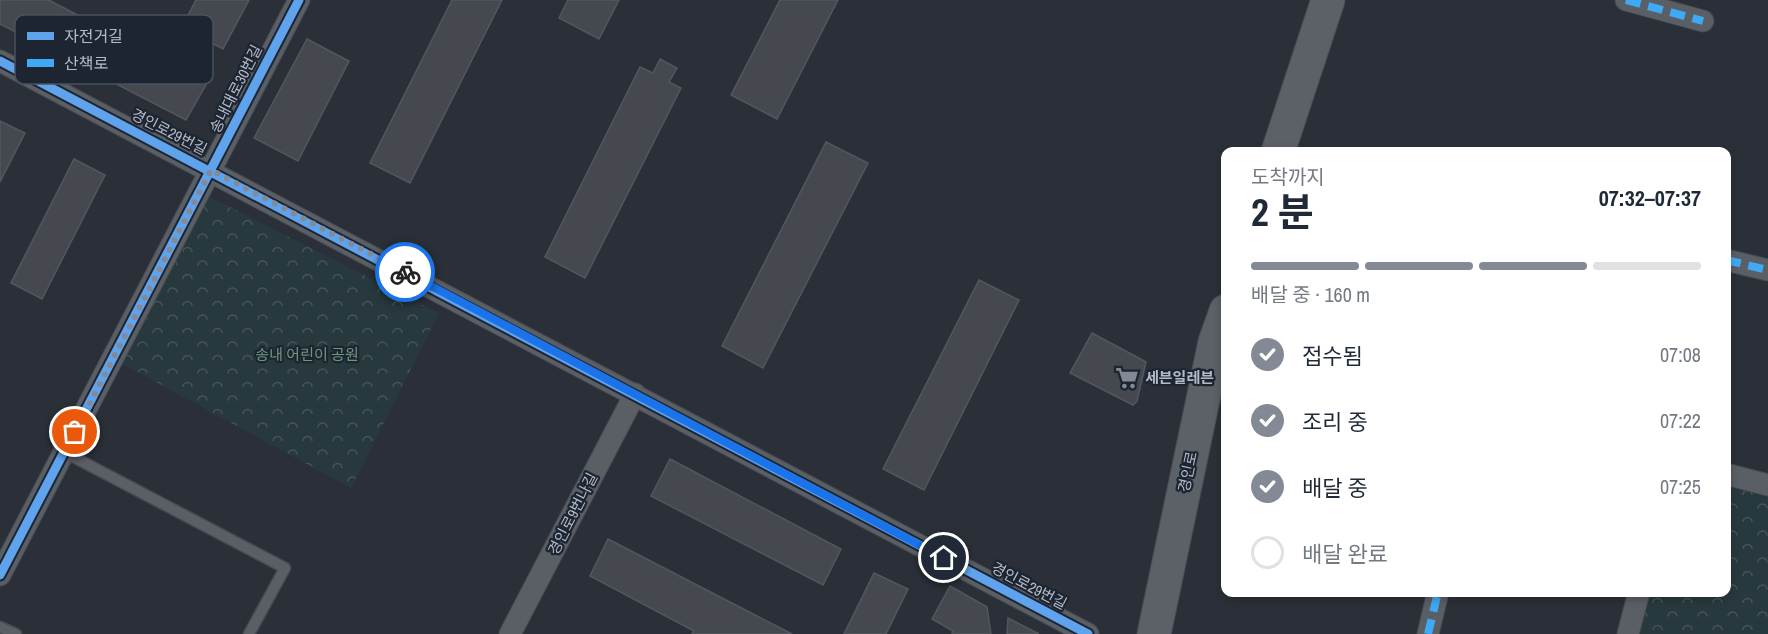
<!DOCTYPE html>
<html lang="ko">
<meta charset="utf-8">
<style>
body{margin:0;font-family:"Archivo Narrow","Noto Sans KR",sans-serif;background:#f2f2f3;color:#1f2937;height:100vh;display:flex;flex-direction:column;font-size:22px;white-space:nowrap}
*{box-sizing:border-box;margin:0}
p{font-size:20px;color:#747a83}
.icon{flex:none;width:33px;height:33px;fill:none;stroke:currentColor;stroke-width:2;stroke-linecap:round;stroke-linejoin:round}
.map{position:relative;flex:1;overflow:hidden}
.sheet{position:absolute;left:1221px;top:147px;width:510px;height:450px;display:flex;flex-direction:column;background:#fff;border-radius:12px;box-shadow:0 3px 9px #0003}
.sheet>*{flex:none}
.pin{position:absolute;display:grid;place-items:center;width:51px;height:51px;color:#fff;margin:-26px;border:3px solid #fff;border-radius:50%;box-shadow:0 2px 6px #0007}
.courier{position:absolute;display:grid;place-items:center;width:60px;height:60px;margin:-30px;border:4px solid #1a73e8;border-radius:50%;background:#fff;color:#222;box-shadow:0 2px 8px #0007}
.headline em{font-style:normal;font-weight:700}
.headline div{display:flex;flex-direction:column-reverse}
.headline{display:flex;align-items:center;justify-content:space-between;height:102px;padding:0 30px}
h1{font-size:39px;font-weight:700;line-height:45px}
.bar{display:grid;grid-template-columns:repeat(4,1fr);gap:9px 6px;align-content:center;height:72px;padding:0 30px}
.bar i{height:8px;border-radius:4px;background:#e0e1e3}
.bar .active{background:#848a95}
.bar p{grid-column:span 4}
ol{padding:0 30px;list-style:none}
li{display:flex;align-items:center;gap:18px;height:66px}
li p{margin-inline-start:auto}
li .icon{padding:6px;border-radius:50%;background:#848a95;color:#fff;stroke-width:4}
li:last-child{color:#747a83}
li i{width:33px;height:33px;border:3px solid #e0e1e3;border-radius:50%}
.map>svg:first-child{display:block}
.forest{fill:url(#forest-crowns)}
.building{fill:#45484f;stroke:#52575f;stroke-width:1.5}
.lines{fill:none;stroke-linecap:round;stroke-linejoin:round}
.lane-casing{stroke:#464a50;stroke-width:13}
.street-casing{stroke:#464a50;stroke-width:23}
.primary-casing{stroke:#484c54;stroke-width:35}
.lane{stroke:#5a5e65;stroke-width:10}
.street{stroke:#5a5e65;stroke-width:21}
.primary{stroke:#5c6067;stroke-width:33}
.quiet{stroke:#3fa9f5;stroke-width:8;stroke-dasharray:15 8;stroke-linecap:butt}
.cycleway-casing{stroke:#1d2532;stroke-width:13}
.cycleway{stroke:#60a3ed;stroke-width:9}
.done{stroke:#848a95;stroke-width:6;stroke-dasharray:0 10.8}
.route{stroke:#1a73e8;stroke-width:8}
.labels{text-anchor:middle;stroke-width:4.5;stroke-linejoin:round;paint-order:stroke}
.street-label{font-size:15px;fill:#b4bbc8;stroke:#1d2532}
.park-label{font-size:15px;fill:#6c9978;stroke:#1d2532}
.poi-label{font-size:15px;font-weight:bold;fill:#b4bbc8;stroke:#1d2532;text-anchor:start}
.key{fill:#1d2532;stroke:#4a525f;stroke-width:1.5}
.key-label{font-size:16px;fill:#b4bbc8}
</style>
<div class="map">
<svg width="1768" height="634" viewBox="0 0 1768 634">
<defs>
<pattern id="forest-crowns" width="20" height="18" patternUnits="userSpaceOnUse" patternTransform="scale(1.5)"><rect width="20" height="18" fill="#28393d"/><path d="M2 6a3 3 0 1 1 6 0M12 15a3 3 0 1 1 6 0" fill="none" stroke="#455458"/></pattern>
</defs>
<rect width="100%" height="100%" fill="#2b2f37"/>
<g class="forest">
<polygon points="206,195 439,313 351,488 119,362"/>
<polygon points="1727,480 1768,491 1768,634 1635,634 1646,593 1726,592"/>
</g>
<g class="building">
<polygon points="0,0 49,0 207,83 186,120 0,24"/>
<polygon points="196,0 249,0 223,49 182,27"/>
<polygon points="452,0 502,0 410,183 370,163"/>
<polygon points="568,0 619,0 599,39 559,18"/>
<polygon points="780,0 838,0 777,119 731,95"/>
<polygon points="307,39 349,61 298,161 254,138"/>
<polygon points="660,59 677,68 669,82 681,88 585,278 545,257 640,67 653,73"/>
<polygon points="0,121 25,133 0,182"/>
<polygon points="826,142 868,163 763,368 722,346"/>
<polygon points="74,159 105,175 42,299 11,283"/>
<polygon points="979,280 1019,300 924,490 883,469"/>
<polygon points="1092,333 1146,362 1137,401 1133,405 1070,373"/>
<polygon points="670,459 841,549 823,585 651,496"/>
<polygon points="608,539 792,634 692,634 694,631 590,576"/>
<polygon points="874,573 908,589 886,634 844,634"/>
<polygon points="950,586 987,607 991,634 952,634 953,631 932,619"/>
<polygon points="1008,618 1039,634 1007,634"/>
</g>
<g class="lines">
<g class="lane-casing">
<g id="lane">
<polyline points="64,452 285,568 249,634"/>
<polyline points="0,627 16,634"/>
</g>
</g>
<g class="street-casing">
<g id="street">
<polyline points="1626,0 1703,21"/>
<polyline points="0,61 1088,634"/>
<polyline points="1726,260 1768,270"/>
<polyline points="1726,474 1768,485"/>
<polyline points="0,575 299,0"/>
<polyline points="510,634 635,394"/>
<polyline points="1428,634 1438,592"/>
<polyline points="1628,634 1639,592"/>
</g>
</g>
<g class="primary-casing">
<g id="primary">
<polyline points="1278,152 1328,0"/>
<polyline points="1154,634 1215,342 1226,311"/>
</g>
</g>
<use href="#lane" class="lane"/>
<use href="#street" class="street"/>
<use href="#primary" class="primary"/>
<g class="quiet">
<polyline points="1626,0 1703,21"/>
<polyline points="1726,260 1768,270"/>
<polyline points="1428,634 1438,592"/>
</g>
<g class="cycleway-casing">
<g id="cycleway">
<polyline points="0,61 1088,634"/>
<polyline points="0,575 299,0"/>
</g>
</g>
<use href="#cycleway" class="cycleway"/>
</g>
<g class="lines">
<polyline class="done" points="75,432 211,170 405,272"/>
<polyline class="route" points="405,272 944,558"/>
</g>
<defs>
<g id="supermarket-bare" transform="scale(1.8)"><path d="M-6-5.5h2.5l.6 2H6L4.5 2H-2.5L-4.4-4H-6ZM-1.5 3.2a1.3 1.3 0 1 0 .1 0ZM3 3.2a1.3 1.3 0 1 0 .1 0Z" fill="#848a95" stroke="#1d2532" stroke-width="2.5" paint-order="stroke"/></g>
</defs>
<g fill-rule="evenodd">
<use href="#supermarket-bare" x="1127" y="378"/>
</g>
<g class="labels">
<g class="street-label">
<text transform="translate(236 89) rotate(-63)" y="5">송내대로30번길</text>
<text transform="translate(169 132) rotate(27)" y="5">경인로29번길</text>
<text transform="translate(1188 472) rotate(-78)" y="5">경인로</text>
<text transform="translate(573 514) rotate(-63)" y="5">경인로9번나길</text>
<text transform="translate(1029 586) rotate(28)" y="5">경인로29번길</text>
</g>
<g class="park-label">
<text x="307" y="360">송내 어린이 공원</text>
</g>
<g class="poi-label">
<text x="1145" y="383">세븐일레븐</text>
</g>
</g>
<rect x="15" y="15" width="198" height="69" rx="9" class="key"/>
<rect x="27" y="32" width="27" height="8" fill="#60a3ed"/>
<rect x="27" y="59" width="27" height="8" fill="#3fa9f5"/>
<g class="key-label">
<text x="64" y="42">자전거길</text>
<text x="64" y="69">산책로</text>
</g>
</svg>
<div class="pin" style="left:75px;top:432px;background:#ea580c"><svg class="icon" aria-label="bag" viewBox="0 0 24 24"><path d="M5 8h14l-1 12H6zM9 8a3 3 0 0 1 6 0"/></svg></div>
<div class="pin" style="left:944px;top:558px;background:#1f2937"><svg class="icon" aria-label="home" viewBox="0 0 24 24"><path d="M3 11l9-7 9 7M6 9v11h12V9"/></svg></div>
<div class="courier" style="left:405px;top:272px"><svg class="icon" aria-label="bike" viewBox="0 0 24 24"><circle cx="6" cy="16" r="4"/><circle cx="18" cy="16" r="4"/><path d="M6 16l4-8h5l3 8M10 8l3 8H6M13 5h3"/></svg></div>
<section class="sheet">
<div class="headline"><div><h1>2 분</h1><p>도착까지</p></div><em>07:32–07:37</em></div>
<div class="bar"><i class="active"></i><i class="active"></i><i class="active"></i><i></i><p>배달 중 · 160 m</p></div>
<ol>
<li><svg class="icon" aria-label="check" viewBox="0 0 24 24"><path d="M5 12l5 5 9-10"/></svg>접수됨<p>07:08</p></li>
<li><svg class="icon" aria-label="check" viewBox="0 0 24 24"><path d="M5 12l5 5 9-10"/></svg>조리 중<p>07:22</p></li>
<li><svg class="icon" aria-label="check" viewBox="0 0 24 24"><path d="M5 12l5 5 9-10"/></svg>배달 중<p>07:25</p></li>
<li><i></i>배달 완료</li>
</ol>
</section>
</div>
